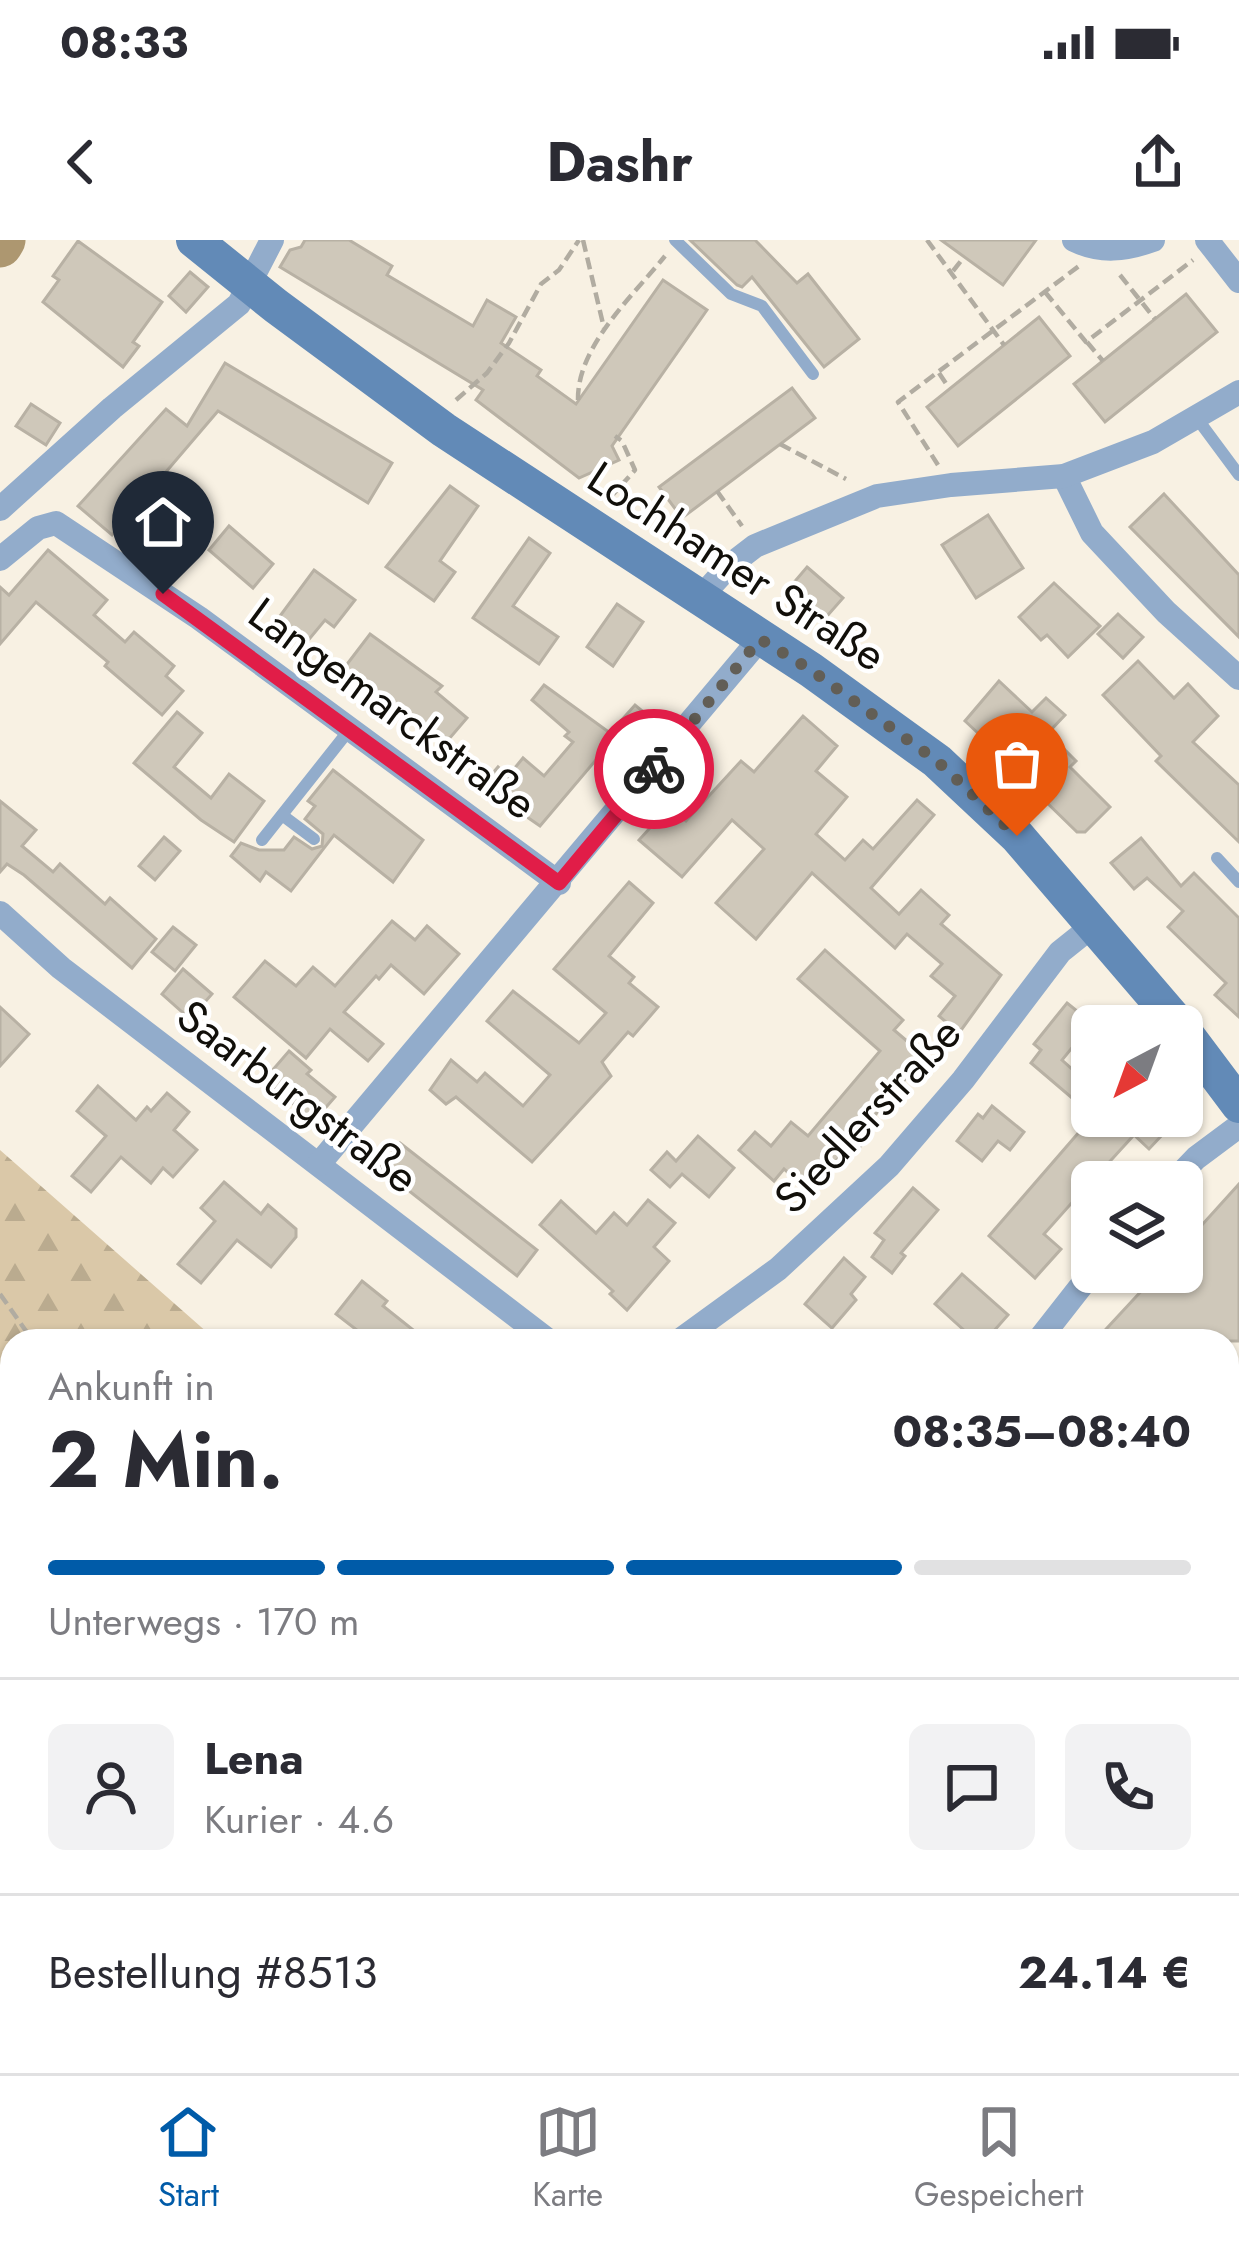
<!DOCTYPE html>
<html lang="de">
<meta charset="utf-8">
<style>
body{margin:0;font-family:Jost,sans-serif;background:#f2f2f3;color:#2b2b33;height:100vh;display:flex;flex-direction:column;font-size:45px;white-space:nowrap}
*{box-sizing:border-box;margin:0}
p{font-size:39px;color:#7c7c81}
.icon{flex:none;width:66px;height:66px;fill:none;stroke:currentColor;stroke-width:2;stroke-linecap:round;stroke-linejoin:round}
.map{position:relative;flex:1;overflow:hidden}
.panel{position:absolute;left:0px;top:1089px;width:1239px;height:744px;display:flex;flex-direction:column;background:#fff;border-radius:36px 36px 0 0;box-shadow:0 3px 9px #0004}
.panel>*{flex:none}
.needle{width:78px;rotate:221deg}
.tools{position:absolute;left:1071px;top:765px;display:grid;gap:24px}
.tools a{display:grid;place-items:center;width:132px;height:132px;border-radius:18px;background:#fff;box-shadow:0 3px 9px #0004;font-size:60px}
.pin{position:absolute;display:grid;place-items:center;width:102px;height:102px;color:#fff;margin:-123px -51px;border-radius:50% 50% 50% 0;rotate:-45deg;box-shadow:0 0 12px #0007}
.pin .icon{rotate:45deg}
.courier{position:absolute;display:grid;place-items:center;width:120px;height:120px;margin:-60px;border:9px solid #e11d48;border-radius:50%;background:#fff;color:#222;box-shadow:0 3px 15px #0007}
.overview em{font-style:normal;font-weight:700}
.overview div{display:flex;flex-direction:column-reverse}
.overview{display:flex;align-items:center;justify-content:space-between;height:204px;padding:0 48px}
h1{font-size:78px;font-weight:700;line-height:90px}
.bar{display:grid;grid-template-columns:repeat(4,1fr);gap:18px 12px;align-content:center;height:144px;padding:0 48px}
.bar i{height:15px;border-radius:9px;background:#e1e1e2}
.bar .selected{background:#005ba8}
.bar p{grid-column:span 4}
.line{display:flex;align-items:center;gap:30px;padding:0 48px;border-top:3px solid #e1e1e2}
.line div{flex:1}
.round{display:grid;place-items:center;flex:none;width:126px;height:126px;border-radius:18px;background:#f2f2f3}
.status{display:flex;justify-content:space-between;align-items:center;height:84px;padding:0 60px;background:#fff;direction:ltr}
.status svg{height:33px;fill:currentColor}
header{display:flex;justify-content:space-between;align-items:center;height:156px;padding:0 48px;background:#fff;font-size:54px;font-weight:700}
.tabs{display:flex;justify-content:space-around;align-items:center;height:168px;border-top:3px solid #e1e1e2;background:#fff;font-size:33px;color:#7c7c81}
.tabs a{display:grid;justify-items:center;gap:6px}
.tabs .selected{color:#005ba8}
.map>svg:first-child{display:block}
.grass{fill:url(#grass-tufts)}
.forest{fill:url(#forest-firs)}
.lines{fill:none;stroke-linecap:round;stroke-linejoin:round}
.river{stroke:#ad9770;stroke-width:45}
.building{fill:#cfc8ba;stroke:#b8b1a4;stroke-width:3}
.path{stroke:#b1aca1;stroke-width:4.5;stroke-dasharray:12 6;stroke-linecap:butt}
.lane{stroke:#92accb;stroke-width:12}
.street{stroke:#92accb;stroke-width:24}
.secondary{stroke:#628ab7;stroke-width:36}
.highway{stroke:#1c5a99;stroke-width:45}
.done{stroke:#625e56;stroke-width:12;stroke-dasharray:0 21.6}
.route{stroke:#e11d48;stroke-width:15}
.labels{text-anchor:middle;stroke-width:9;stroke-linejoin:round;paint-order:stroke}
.street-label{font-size:45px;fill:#110f0a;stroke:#fff}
</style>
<div class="status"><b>08:33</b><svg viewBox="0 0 49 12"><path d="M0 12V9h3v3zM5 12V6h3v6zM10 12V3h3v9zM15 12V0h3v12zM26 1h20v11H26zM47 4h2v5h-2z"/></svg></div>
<header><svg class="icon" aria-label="back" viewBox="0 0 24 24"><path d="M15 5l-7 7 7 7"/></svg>Dashr<svg class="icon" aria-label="share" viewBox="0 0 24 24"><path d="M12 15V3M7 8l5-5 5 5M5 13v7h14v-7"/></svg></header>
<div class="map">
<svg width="1239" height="1833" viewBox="0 0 1239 1833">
<defs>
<pattern id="grass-tufts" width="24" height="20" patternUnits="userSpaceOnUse" patternTransform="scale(3)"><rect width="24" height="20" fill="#dac8a8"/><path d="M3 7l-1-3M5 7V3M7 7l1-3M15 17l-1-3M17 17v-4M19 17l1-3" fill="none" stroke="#baab8f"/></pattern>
<pattern id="forest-firs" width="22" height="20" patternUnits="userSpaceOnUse" patternTransform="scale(3)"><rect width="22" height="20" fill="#dac8a8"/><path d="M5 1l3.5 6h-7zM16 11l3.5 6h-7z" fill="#baab8f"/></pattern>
</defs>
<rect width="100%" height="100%" fill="#f8f1e3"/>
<polygon class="grass" points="0,1452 12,1464 12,1821 443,1821 461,1833 0,1833"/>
<g class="forest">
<polygon points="0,910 217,1101 12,1101 12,1199 0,1181"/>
<polygon points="747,1821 1157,1821 1170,1833 770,1833"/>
</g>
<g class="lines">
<polyline class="river" points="0,5 3,0"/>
</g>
<g class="building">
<polygon points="305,0 349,0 392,26 387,35 473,86 487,60 516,77 501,103 541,130 537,136 576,164 663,40 707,70 612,206 619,220 579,238 476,160 483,150 280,27 290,10 301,7"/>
<polygon points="690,0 755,0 797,43 808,34 859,99 824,127 752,37 742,47 737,45"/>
<polygon points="941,0 1036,0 1003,45"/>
<polygon points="78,1 162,62 133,102 139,106 123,127 43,62 59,40 53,36"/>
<polygon points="190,32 208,47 186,72 169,56"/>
<polygon points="1186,54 1217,92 1105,182 1074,144"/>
<polygon points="1039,77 1070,116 958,206 927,167"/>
<polygon points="225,123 392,223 368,263 218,171 112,295 78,266 166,169 187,186"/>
<polygon points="792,148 815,178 682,278 659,247"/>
<polygon points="31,164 60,183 46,205 16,186"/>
<polygon points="450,246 478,266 440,321 455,332 434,361 386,327"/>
<polygon points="1164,254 1239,335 1239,397 1130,287"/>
<polygon points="988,275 1023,328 976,358 942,305"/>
<polygon points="229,286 273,324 253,348 209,310"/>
<polygon points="529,298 550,313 513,366 558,397 539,424 473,378"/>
<polygon points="48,310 107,360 94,375 125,402 134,392 174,426 166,436 183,451 162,475 105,426 108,422 36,362 0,404 0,347 9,355"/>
<polygon points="807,327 843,358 821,383 813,376 808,382 788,364 793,359 785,353"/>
<polygon points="314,330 355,360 334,387 325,380 306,403 277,380"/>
<polygon points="1054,343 1100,386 1068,417 1047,395 1041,400 1019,377"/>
<polygon points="617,364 643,382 613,426 587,407"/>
<polygon points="1118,374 1143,397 1123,418 1098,394"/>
<polygon points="370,394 442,446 436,452 467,478 443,506 397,467 391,475 338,436"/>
<polygon points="1138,421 1174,458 1188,444 1218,476 1193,502 1239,545 1239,602 1156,521 1161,516 1103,455"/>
<polygon points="999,441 1032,472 1046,458 1065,475 1048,493 1076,521 1070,527 1110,567 1085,592 1077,592 1037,553 1039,550 965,481"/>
<polygon points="544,445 610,493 635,465 652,479 608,532 595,521 540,586 482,546 498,527 508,536 523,518 544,536 573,502 565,496 569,492 532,460"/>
<polygon points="177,472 202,493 174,527 211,558 229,534 264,561 234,602 201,580 134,523"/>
<polygon points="803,476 837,506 816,531 847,557 816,594 845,620 863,600 873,609 917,560 934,575 871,648 899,674 921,650 949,675 941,684 1001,735 959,793 939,776 955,756 931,736 942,724 907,694 895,708 812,633 756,699 716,663 764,609 732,580 682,637 639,600 669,567 686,581 741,521 754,532"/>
<polygon points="333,530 423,600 393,642 334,595 291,651 266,632 260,641 231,616 241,603 259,610 284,610 294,597 312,609 322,606 323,594 305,579 315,566 308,561"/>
<polygon points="0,561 36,590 22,606 53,632 60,624 105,664 110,658 156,699 132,728 24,635 7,624 0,632"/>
<polygon points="164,597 180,611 155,640 139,626"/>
<polygon points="1141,598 1181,646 1194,633 1239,678 1239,777 1215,755 1226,743 1168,687 1183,671 1147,638 1134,649 1111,623"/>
<polygon points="629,642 653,663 609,716 634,737 629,743 658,767 633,796 628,792 602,822 611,836 532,922 456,857 446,864 430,850 451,820 477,842 485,833 523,866 550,835 487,781 513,751 579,803 606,773 554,729"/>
<polygon points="392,681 415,700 427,686 459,714 424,754 391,725 379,739 376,736 344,772 383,804 368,821 330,789 306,818 234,757 265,721 296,746 313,727 335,746"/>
<polygon points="173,687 196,705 175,731 152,712"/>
<polygon points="825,710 903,780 894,790 934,824 916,845 907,837 865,887 872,893 857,910 851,904 809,952 784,929 774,941 739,910 755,892 771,906 791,882 808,896 880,811 798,739"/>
<polygon points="183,729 212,754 190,779 162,754"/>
<polygon points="1067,763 1092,783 1062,820 1092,847 1092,875 1031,823 1041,810 1034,804"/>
<polygon points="0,767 29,794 0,826"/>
<polygon points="289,811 311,830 307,834 335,857 314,881 264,840"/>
<polygon points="98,846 136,880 147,867 151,871 167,853 189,872 174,890 197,910 173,937 163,928 151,943 121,917 91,952 72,936 106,896 77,871"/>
<polygon points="992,866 1024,892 1010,910 998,901 982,921 957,901 978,874 983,878"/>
<polygon points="1093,876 1180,876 1149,909 1134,895 1102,930 1116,942 1092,942 1092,972 1076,958 1044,994 1061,1009 1035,1038 989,996"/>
<polygon points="698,896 734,928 709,957 682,934 670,947 651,930 667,912 676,921"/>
<polygon points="400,903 537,1010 517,1036 380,928"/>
<polygon points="224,942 261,974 268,965 296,989 296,997 271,1027 237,1000 201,1043 178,1024 215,981 201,968"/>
<polygon points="1239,944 1239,1101 1147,1101 1137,1092 1129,1101 1095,1101 1159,1032 1182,1032 1182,1007"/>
<polygon points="913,948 938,970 901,1013 905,1016 892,1033 872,1017 884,1000 875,993"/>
<polygon points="648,960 675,983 654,1007 669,1021 627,1070 610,1054 613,1051 540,985 561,961 596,993 614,973 627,985"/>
<polygon points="844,1018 865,1037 851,1054 856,1060 832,1088 805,1064"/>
<polygon points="962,1034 1008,1075 985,1101 976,1101 935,1064"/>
<polygon points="362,1041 387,1061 383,1066 427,1101 371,1101 336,1074"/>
</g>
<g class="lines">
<g class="path">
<polyline points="583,0 604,88"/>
<polyline points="927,0 1004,105"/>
<polyline points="953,31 964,17"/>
<polyline points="1120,35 1155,79"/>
<polyline points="1045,52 1086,102 1193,20"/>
<polyline points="1087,102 1103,121"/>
<polyline points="939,133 949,148"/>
<polyline points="456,160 487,133 509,103 541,44 559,30 579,0"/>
<path d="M578 160C577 106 633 56 665 16"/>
<polyline points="780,204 846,239"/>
<polyline points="938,225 898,162 1079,26"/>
<polyline points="717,251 742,286"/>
<polyline points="609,259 635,230 622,201 615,196"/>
<polyline points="0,1054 33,1101"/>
<polyline points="1227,1378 1239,1391"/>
<polyline points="0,1591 12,1605"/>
<polyline points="0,1699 12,1697"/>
<polyline points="1227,1770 1239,1756"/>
<polyline points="0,1804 12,1808"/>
<polyline points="50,1821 94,1833"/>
<polyline points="226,1821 240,1833"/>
<polyline points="0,1825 8,1833"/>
<polyline points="339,1833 348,1821"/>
</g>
<g class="lane">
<polyline points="675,0 731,54 762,66 813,134"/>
<polyline points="1196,177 1239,235"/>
<polyline points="282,575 314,599"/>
<polyline points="262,600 350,489"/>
<polyline points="1217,618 1239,642"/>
</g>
<g class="street">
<path d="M1074 0C1101 13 1125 10 1153 0"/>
<polyline points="1207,0 1239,41"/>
<polyline points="1064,236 1092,293 1166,372 1239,438"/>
<polyline points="0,269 112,168 239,64 272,0"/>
<polyline points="0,319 38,288 56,283 199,378 559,643"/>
<polyline points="699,359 729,326 755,306 877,256 951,245 1064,236 1153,202 1239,152"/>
<polyline points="0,673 61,728 549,1101"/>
<polyline points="319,924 760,399"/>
<polyline points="1173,942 1196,918 1239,886"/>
<polyline points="679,1101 778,1029 889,926 963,840 1060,712 1095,684"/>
<polyline points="1038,1101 1092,1032"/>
<polyline points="1227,1713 1239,1724"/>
</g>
<g class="secondary">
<polyline points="194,0 276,66 444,190 811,430 937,521 1017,596 1180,786"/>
<polyline points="1182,789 1239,865"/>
</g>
<g class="highway">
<polyline points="0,1283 12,1297"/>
<polyline points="0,1374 12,1387"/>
<polyline points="502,1821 519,1833"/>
<polyline points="623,1821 643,1833"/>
</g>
</g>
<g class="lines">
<polyline class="done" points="654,529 760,399 811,430 937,521 1017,596"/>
<polyline class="route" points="163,354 559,643 654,529"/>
</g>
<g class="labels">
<g class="street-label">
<text transform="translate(737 326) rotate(33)" y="16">Lochhamer Straße</text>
<text transform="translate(393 468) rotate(36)" y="16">Langemarckstraße</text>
<text transform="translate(298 856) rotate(37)" y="16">Saarburgstraße</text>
<text transform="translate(867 875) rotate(-47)" y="16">Siedlerstraße</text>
</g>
</g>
</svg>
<div class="tools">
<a><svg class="needle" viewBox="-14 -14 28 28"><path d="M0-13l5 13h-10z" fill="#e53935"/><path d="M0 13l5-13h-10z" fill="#7c7c81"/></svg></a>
<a><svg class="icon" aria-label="layers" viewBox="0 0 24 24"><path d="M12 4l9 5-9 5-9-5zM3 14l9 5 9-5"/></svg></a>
</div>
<div class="pin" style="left:1017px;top:596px;background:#ea580c"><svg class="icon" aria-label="bag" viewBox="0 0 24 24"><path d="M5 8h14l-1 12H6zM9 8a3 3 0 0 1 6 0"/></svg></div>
<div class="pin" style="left:163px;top:354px;background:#1f2937"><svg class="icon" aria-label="home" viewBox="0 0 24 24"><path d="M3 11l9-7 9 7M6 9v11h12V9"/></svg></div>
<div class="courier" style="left:654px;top:529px"><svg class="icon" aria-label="bike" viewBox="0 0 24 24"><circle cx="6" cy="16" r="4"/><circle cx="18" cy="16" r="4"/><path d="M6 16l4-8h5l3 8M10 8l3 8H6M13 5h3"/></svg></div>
<section class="panel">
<div class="overview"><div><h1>2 Min.</h1><p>Ankunft in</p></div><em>08:35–08:40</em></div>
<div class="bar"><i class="selected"></i><i class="selected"></i><i class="selected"></i><i></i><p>Unterwegs · 170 m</p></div>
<div class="line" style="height:216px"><a class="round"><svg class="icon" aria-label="person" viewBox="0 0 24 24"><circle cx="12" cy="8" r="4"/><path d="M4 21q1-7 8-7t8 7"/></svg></a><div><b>Lena</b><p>Kurier · 4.6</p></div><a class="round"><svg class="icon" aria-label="chat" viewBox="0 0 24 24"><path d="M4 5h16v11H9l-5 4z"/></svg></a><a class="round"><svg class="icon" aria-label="phone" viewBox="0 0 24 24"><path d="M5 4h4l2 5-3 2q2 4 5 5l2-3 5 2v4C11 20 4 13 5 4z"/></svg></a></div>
<div class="line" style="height:156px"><div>Bestellung #8513</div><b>24.14 €</b></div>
</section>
</div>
<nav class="tabs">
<a class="selected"><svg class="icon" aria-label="home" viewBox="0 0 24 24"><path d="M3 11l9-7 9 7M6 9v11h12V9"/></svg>Start</a>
<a><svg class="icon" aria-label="map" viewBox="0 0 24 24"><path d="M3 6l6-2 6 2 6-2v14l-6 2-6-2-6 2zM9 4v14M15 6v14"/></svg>Karte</a>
<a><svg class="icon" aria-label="saved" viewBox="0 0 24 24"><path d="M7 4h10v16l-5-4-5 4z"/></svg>Gespeichert</a>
</nav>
